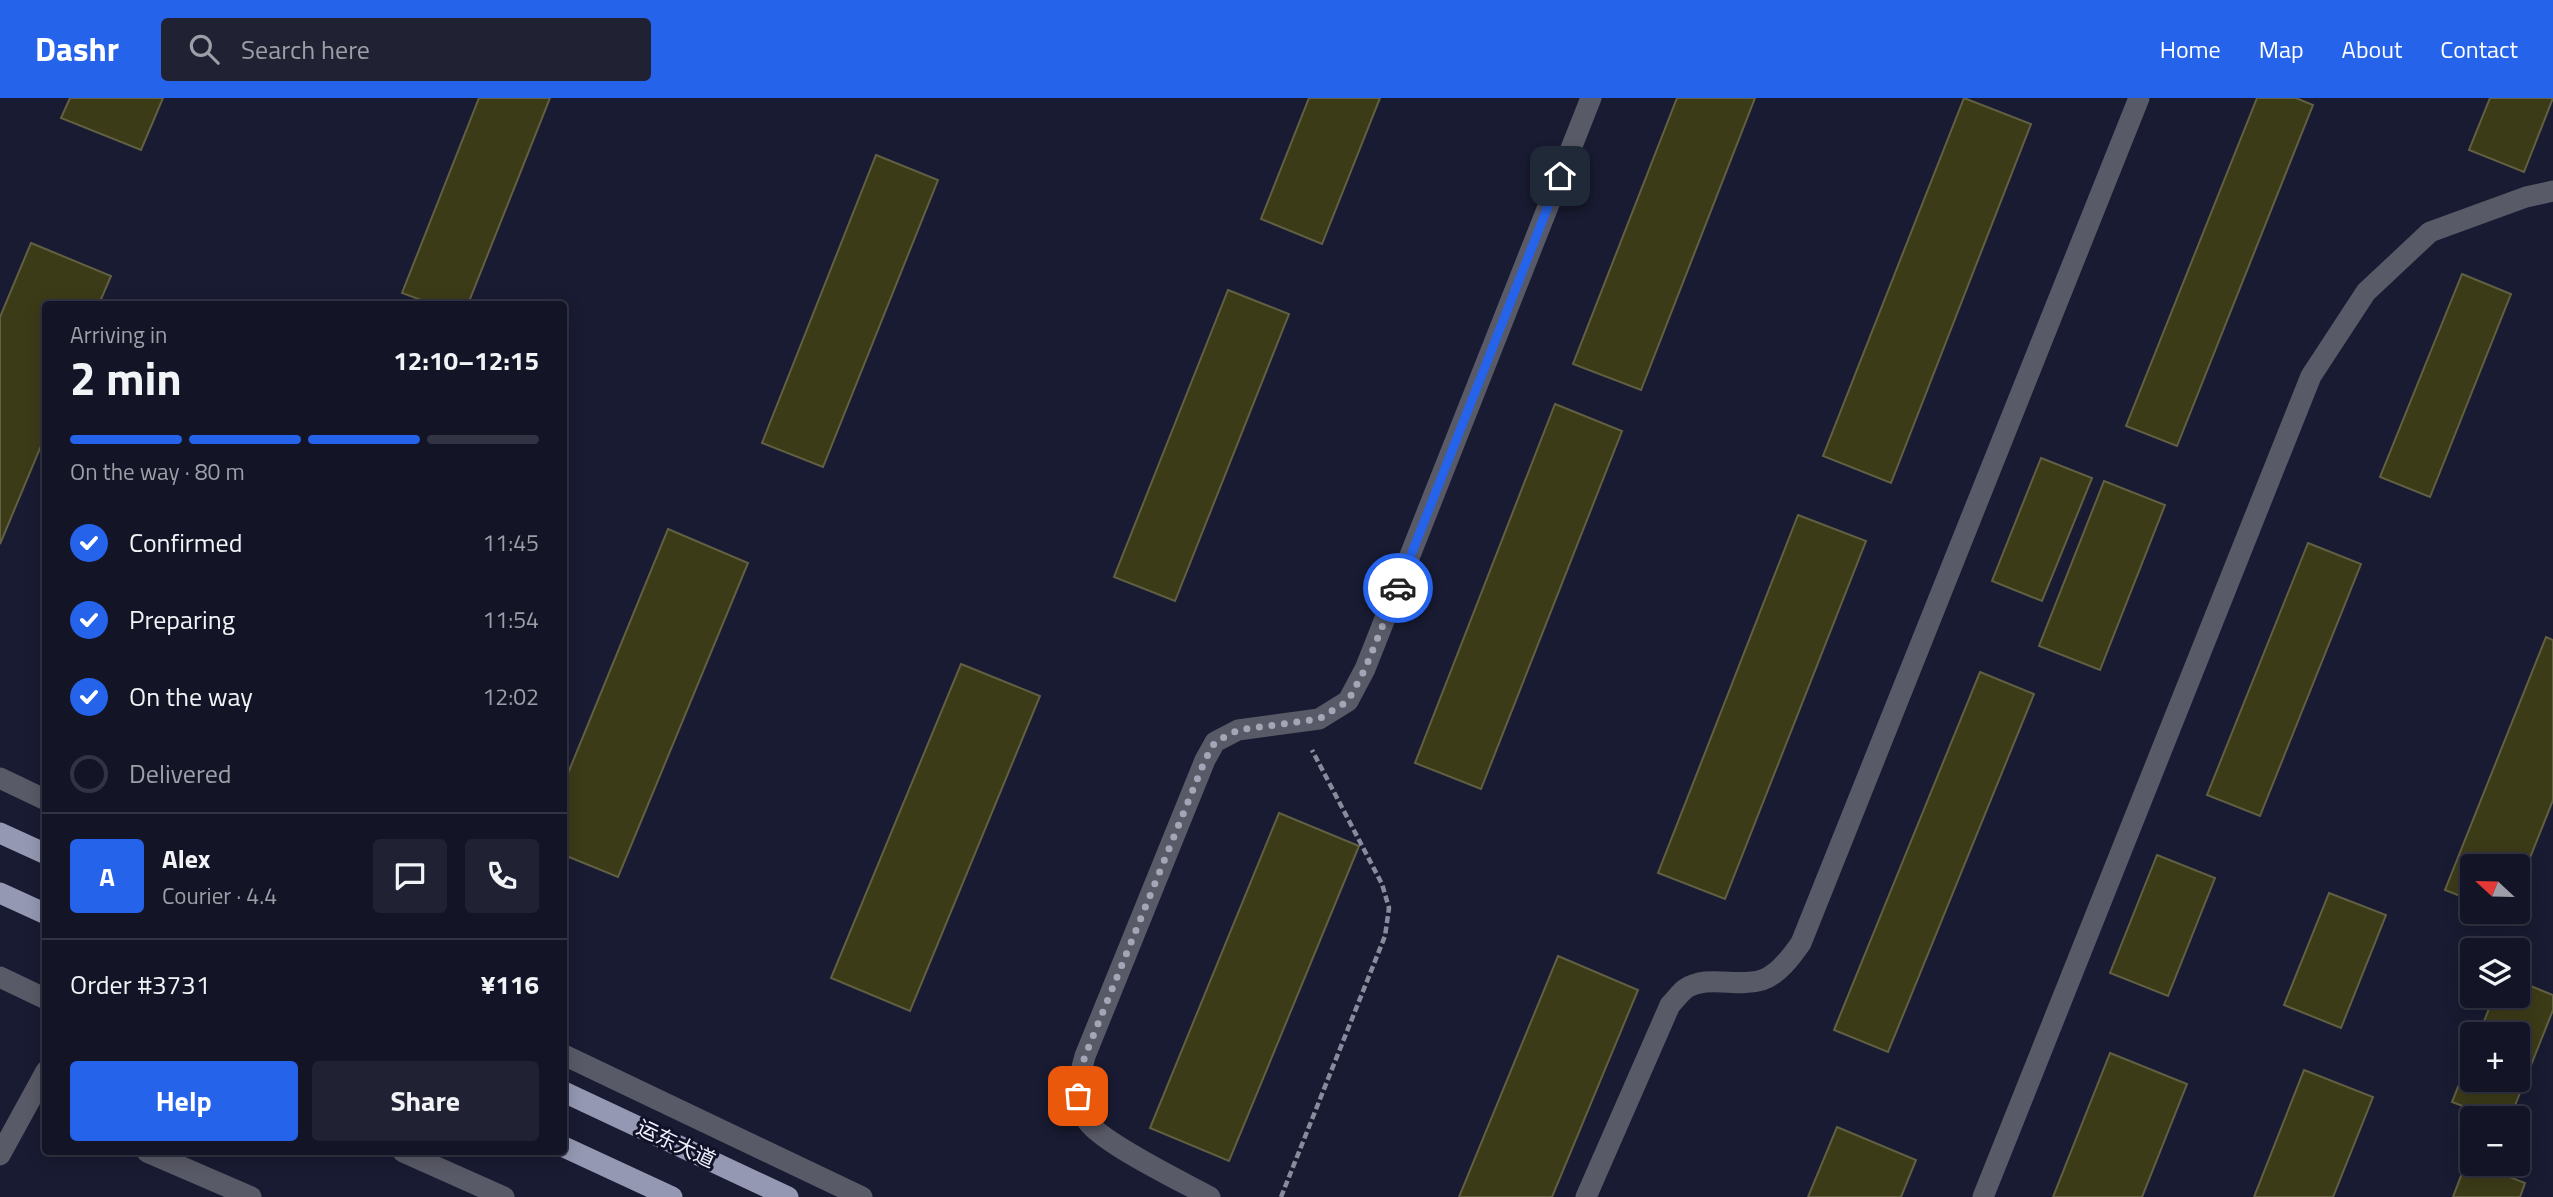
<!DOCTYPE html>
<meta charset="utf-8">
<style>
body{margin:0;font-family:"Titillium Web","Noto Sans SC",sans-serif;background:#202132;color:#f1f3f6;height:100vh;display:flex;flex-direction:column;font-size:26px;white-space:nowrap}
*{box-sizing:border-box;margin:0}
p{font-size:23px;color:#9d9ea7}
.icon{flex:none;width:38px;height:38px;fill:none;stroke:currentColor;stroke-width:2;stroke-linecap:round;stroke-linejoin:round}
.map{position:relative;flex:1;overflow:hidden}
.sheet{position:absolute;left:42px;top:203px;width:525px;height:854px;display:flex;flex-direction:column;background:#131426;border-radius:7px;box-shadow:0 4px 18px #0003,0 0 0 2px #323343}
.sheet>*{flex:none}
.needle{width:46px;rotate:292deg}
.fabs{position:absolute;left:2460px;top:756px;display:grid;gap:14px}
.fabs a{display:grid;place-items:center;width:70px;height:70px;border-radius:7px;background:#131426;box-shadow:0 4px 18px #0003,0 0 0 2px #323343;font-size:35px}
.pin{position:absolute;display:grid;place-items:center;width:60px;height:60px;color:#fff;margin:-30px;border-radius:14px;box-shadow:0 4px 10px #0006}
.courier{position:absolute;display:grid;place-items:center;width:70px;height:70px;margin:-35px;border:5px solid #2563eb;border-radius:50%;background:#fff;color:#222;box-shadow:0 2px 9px #0007}
.overview em{font-style:normal;font-weight:700}
.overview div{display:flex;flex-direction:column-reverse}
.overview{display:flex;align-items:center;justify-content:space-between;height:119px;padding:0 28px}
h1{font-size:46px;font-weight:700;line-height:52px}
.bar{display:grid;grid-template-columns:repeat(4,1fr);gap:10px 7px;align-content:center;height:84px;padding:0 28px}
.bar i{height:9px;border-radius:5px;background:#323343}
.bar .selected{background:#2563eb}
.bar p{grid-column:span 4}
.line{display:flex;align-items:center;gap:18px;padding:0 28px;border-top:2px solid #323343}
.line div{flex:1}
.round{display:grid;place-items:center;flex:none;width:74px;height:74px;border-radius:7px;background:#202132}
ol{padding:0 28px;list-style:none}
li{display:flex;align-items:center;gap:21px;height:77px}
li p{margin-inline-start:auto}
li .icon{padding:7px;border-radius:50%;background:#2563eb;color:#fff;stroke-width:4}
li:last-child{color:#9d9ea7}
li i{width:38px;height:38px;border:4px solid #323343;border-radius:50%}
.action{display:flex;gap:14px;margin-top:auto;padding:14px 28px}
.action a{flex:1;height:80px;border-radius:7px;background:#2563eb;color:#fff;font-size:28px;font-weight:700;line-height:80px;text-align:center}
.action a+a{background:#202132;color:#f1f3f6}
header{display:flex;align-items:center;gap:42px;box-sizing:border-box;height:98px;padding:0 35px;background:#2563eb;color:#fff}
header strong{font-size:33px}
nav{display:flex;gap:38px;margin-inline-start:auto;font-size:24px}
.search{width:490px;height:63px;background:#202132;display:flex;align-items:center;gap:18px;box-sizing:border-box;padding:0 24px;border-radius:7px;color:#9d9ea7;font-size:26px}
.map>svg:first-child{display:block}
.building{fill:#3c3b18;stroke:#616042;stroke-width:2}
.lines{fill:none;stroke-linecap:round;stroke-linejoin:round}
.path{stroke:#898b9d;stroke-width:4.5;stroke-dasharray:7 3.5;stroke-linecap:butt}
.minor{stroke:#595a67;stroke-width:21}
.major{stroke:#9598b2;stroke-width:21}
.done{stroke:#a4a6b7;stroke-width:7;stroke-dasharray:0 12.6}
.route{stroke:#2563eb;stroke-width:9}
.labels{text-anchor:middle;stroke-width:6;stroke-linejoin:round;paint-order:stroke}
.street-label{font-size:21px;fill:#eff1fe;stroke:#111128}
</style>
<header>
<strong>Dashr</strong>
<div class="search"><svg class="icon" aria-label="search" viewBox="0 0 24 24"><circle cx="10" cy="10" r="6"/><path d="M15 15l6 6"/></svg>Search here</div>
<nav><a>Home</a><a>Map</a><a>About</a><a>Contact</a></nav>
</header>
<div class="map">
<svg width="2553" height="1099" viewBox="0 0 2553 1099">
<rect width="100%" height="100%" fill="#191b32"/>
<g class="building">
<polygon points="70,0 163,0 141,52 61,20"/>
<polygon points="479,0 550,0 468,206 432,206 402,195"/>
<polygon points="1309,0 1380,0 1322,146 1261,121"/>
<polygon points="1677,0 1755,0 1641,292 1573,266"/>
<polygon points="1964,0 2031,26 1891,385 1823,358"/>
<polygon points="2257,0 2296,0 2313,7 2177,348 2126,328"/>
<polygon points="2490,0 2553,0 2524,74 2469,52"/>
<polygon points="876,57 938,82 823,369 762,345"/>
<polygon points="31,145 111,178 99,206 46,206 46,336 0,446 0,219"/>
<polygon points="2462,176 2511,196 2430,399 2380,379"/>
<polygon points="1228,192 1289,216 1175,503 1114,479"/>
<polygon points="1555,306 1622,333 1481,691 1415,665"/>
<polygon points="2041,360 2092,380 2042,503 1992,483"/>
<polygon points="2104,383 2165,407 2100,572 2039,548"/>
<polygon points="1798,417 1866,443 1725,801 1658,775"/>
<polygon points="668,431 748,465 618,779 564,757 564,685"/>
<polygon points="2308,445 2361,466 2260,718 2207,697"/>
<polygon points="2546,539 2553,542 2553,702 2518,790 2518,768 2473,768 2473,803 2445,792"/>
<polygon points="961,566 1040,598 910,913 831,880"/>
<polygon points="1980,574 2034,596 1888,954 1834,932"/>
<polygon points="1279,715 1359,748 1229,1063 1150,1030"/>
<polygon points="2157,757 2215,780 2168,898 2110,875"/>
<polygon points="2329,795 2386,817 2341,930 2284,907"/>
<polygon points="1558,858 1638,892 1552,1099 1459,1099"/>
<polygon points="2518,883 2553,897 2553,912 2510,1020 2493,1020 2452,1004 2473,952 2473,982 2518,982 2518,936 2479,936 2494,898 2518,898"/>
<polygon points="2110,955 2187,986 2142,1099 2053,1099"/>
<polygon points="2304,972 2373,999 2333,1099 2254,1099"/>
<polygon points="1837,1029 1916,1062 1901,1099 1808,1099"/>
<polygon points="2467,1062 2525,1085 2520,1099 2453,1099"/>
</g>
<g class="lines">
<polyline class="path" points="1281,1099 1385,838 1389,810 1382,786 1312,652"/>
<g class="minor">
<polyline points="0,680 46,702"/>
<polyline points="0,879 46,901"/>
<polyline points="564,957 862,1099"/>
<polyline points="147,1054 251,1099"/>
<polyline points="403,1054 504,1099"/>
<polyline points="0,1057 46,973"/>
<path d="M1210 1099C1185 1085 1097 1043 1086 1021 1075 1000 1079 979 1085 958L1205 662 1215 644 1238 632 1319 621 1348 603 1365 571 1591 0"/>
<path d="M1586 1099 1670 907C1675 902 1680 895 1685 891 1708 876 1737 890 1762 882 1778 877 1792 858 1801 845L2139 0"/>
<polyline points="1983,1099 2311,278 2366,194 2430,134 2526,99 2553,93"/>
</g>
<g class="major">
<polyline points="0,735 46,756"/>
<polyline points="0,795 46,816"/>
<polyline points="564,994 788,1099"/>
<polyline points="564,1049 672,1099"/>
</g>
</g>
<g class="lines">
<polyline class="done" points="1078,998 1079,978 1085,958 1205,662 1215,644 1238,632 1319,621 1348,603 1365,571 1398,490"/>
<polyline class="route" points="1398,490 1560,78"/>
</g>
<g class="labels">
<g class="street-label">
<text transform="translate(676 1046) rotate(25)" y="7">运东大道</text>
</g>
</g>
</svg>
<div class="fabs">
<a><svg class="needle" viewBox="-14 -14 28 28"><path d="M0-13l5 13h-10z" fill="#e53935"/><path d="M0 13l5-13h-10z" fill="#9d9ea7"/></svg></a>
<a><svg class="icon" aria-label="layers" viewBox="0 0 24 24"><path d="M12 4l9 5-9 5-9-5zM3 14l9 5 9-5"/></svg></a>
<a>+</a>
<a>−</a>
</div>
<div class="pin" style="left:1078px;top:998px;background:#ea580c"><svg class="icon" aria-label="bag" viewBox="0 0 24 24"><path d="M5 8h14l-1 12H6zM9 8a3 3 0 0 1 6 0"/></svg></div>
<div class="pin" style="left:1560px;top:78px;background:#1f2937"><svg class="icon" aria-label="home" viewBox="0 0 24 24"><path d="M3 11l9-7 9 7M6 9v11h12V9"/></svg></div>
<div class="courier" style="left:1398px;top:490px"><svg class="icon" aria-label="car" viewBox="0 0 24 24"><path d="M5 17H2v-5l4-1 3-4h7l3 4 3 1v5h-3M9 17h6M6 11h13"/><circle cx="7" cy="17" r="2"/><circle cx="17" cy="17" r="2"/></svg></div>
<section class="sheet">
<div class="overview"><div><h1>2 min</h1><p>Arriving in</p></div><em>12:10–12:15</em></div>
<div class="bar"><i class="selected"></i><i class="selected"></i><i class="selected"></i><i></i><p>On the way · 80 m</p></div>
<ol>
<li><svg class="icon" aria-label="check" viewBox="0 0 24 24"><path d="M5 12l5 5 9-10"/></svg>Confirmed<p>11:45</p></li>
<li><svg class="icon" aria-label="check" viewBox="0 0 24 24"><path d="M5 12l5 5 9-10"/></svg>Preparing<p>11:54</p></li>
<li><svg class="icon" aria-label="check" viewBox="0 0 24 24"><path d="M5 12l5 5 9-10"/></svg>On the way<p>12:02</p></li>
<li><i></i>Delivered</li>
</ol>
<div class="line" style="height:126px"><b class="round" style="background:#2563eb;color:#fff">A</b><div><b>Alex</b><p>Courier · 4.4</p></div><a class="round"><svg class="icon" aria-label="chat" viewBox="0 0 24 24"><path d="M4 5h16v11H9l-5 4z"/></svg></a><a class="round"><svg class="icon" aria-label="phone" viewBox="0 0 24 24"><path d="M5 4h4l2 5-3 2q2 4 5 5l2-3 5 2v4C11 20 4 13 5 4z"/></svg></a></div>
<div class="line" style="height:91px"><div>Order #3731</div><b>¥116</b></div>
<div class="action"><a>Help</a><a>Share</a></div>
</section>
</div>
